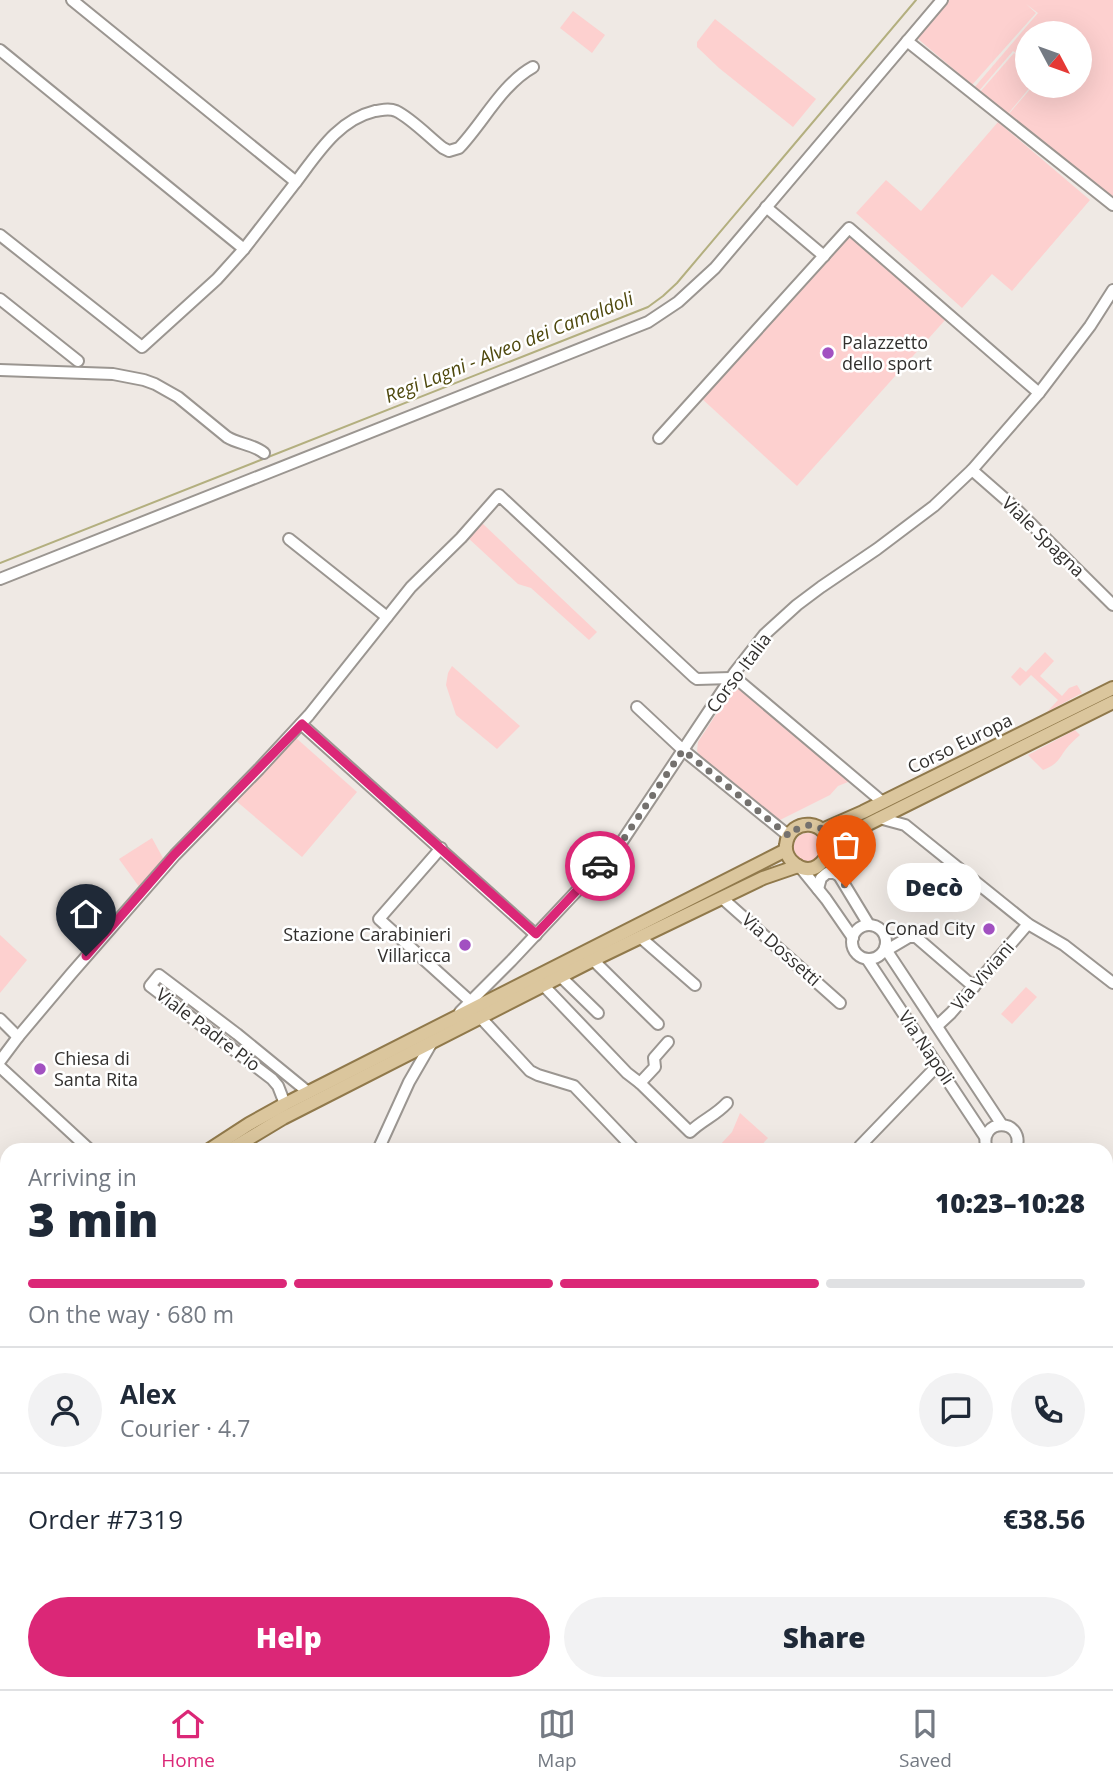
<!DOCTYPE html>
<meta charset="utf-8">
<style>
body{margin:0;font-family:"Open Sans",sans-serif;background:#f2f2f3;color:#1f2937;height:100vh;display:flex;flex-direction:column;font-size:26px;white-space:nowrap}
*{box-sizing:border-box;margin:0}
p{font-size:23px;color:#747a83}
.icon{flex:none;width:38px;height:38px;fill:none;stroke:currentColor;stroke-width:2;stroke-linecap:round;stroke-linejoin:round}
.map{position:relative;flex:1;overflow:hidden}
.sheet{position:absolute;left:0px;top:1143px;width:1113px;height:548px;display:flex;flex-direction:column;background:#fff;border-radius:21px 21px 0 0;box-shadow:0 7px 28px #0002}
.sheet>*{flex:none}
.needle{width:46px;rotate:131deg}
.buttons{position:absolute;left:1015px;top:21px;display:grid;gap:14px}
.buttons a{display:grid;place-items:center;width:77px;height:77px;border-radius:50%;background:#fff;box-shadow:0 7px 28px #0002;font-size:35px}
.pin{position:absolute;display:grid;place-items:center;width:60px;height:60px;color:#fff;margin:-72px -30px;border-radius:50% 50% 50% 0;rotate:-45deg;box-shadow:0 0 7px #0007}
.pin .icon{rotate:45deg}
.courier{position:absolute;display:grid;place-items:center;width:70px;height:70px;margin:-35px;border:5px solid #db2777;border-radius:50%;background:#fff;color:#222;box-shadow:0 2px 9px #0007}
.bubble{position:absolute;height:49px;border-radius:24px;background:#fff;box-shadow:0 7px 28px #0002;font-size:23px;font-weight:800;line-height:49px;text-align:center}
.summary em{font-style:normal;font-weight:800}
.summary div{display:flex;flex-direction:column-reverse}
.summary{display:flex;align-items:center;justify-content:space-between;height:119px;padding:0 28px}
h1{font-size:46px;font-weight:800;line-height:52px}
.bar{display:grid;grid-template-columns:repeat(4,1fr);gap:10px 7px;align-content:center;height:84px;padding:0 28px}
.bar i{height:9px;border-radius:5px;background:#e0e1e3}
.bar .active{background:#db2777}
.bar p{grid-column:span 4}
.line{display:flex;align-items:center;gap:18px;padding:0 28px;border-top:2px solid #e0e1e3}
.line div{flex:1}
.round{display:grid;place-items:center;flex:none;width:74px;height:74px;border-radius:37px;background:#f2f2f3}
.button{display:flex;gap:14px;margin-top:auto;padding:14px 28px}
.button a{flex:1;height:80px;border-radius:42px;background:#db2777;color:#fff;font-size:28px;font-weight:800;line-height:80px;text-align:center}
.button a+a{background:#f2f2f3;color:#1f2937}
.tabs{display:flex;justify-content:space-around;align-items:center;height:98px;border-top:2px solid #e0e1e3;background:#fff;font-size:19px;color:#747a83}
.tabs a{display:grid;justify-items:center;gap:4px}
.tabs .active{color:#db2777}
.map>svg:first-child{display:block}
.green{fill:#fdd0cf}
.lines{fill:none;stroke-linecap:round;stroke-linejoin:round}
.stream{stroke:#b3af7f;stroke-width:2}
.minor-casing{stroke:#9b9691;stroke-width:14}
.major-casing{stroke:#90794b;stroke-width:16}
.minor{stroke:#fff;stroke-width:10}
.major{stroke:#dbc69d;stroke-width:12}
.done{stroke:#74716e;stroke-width:7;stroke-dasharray:0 12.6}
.route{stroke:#db2777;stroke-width:9}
.poi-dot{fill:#a251c1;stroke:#fff;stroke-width:2.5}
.labels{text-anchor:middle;stroke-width:5;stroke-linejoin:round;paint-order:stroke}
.poi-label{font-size:18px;fill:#32302e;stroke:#fff;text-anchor:start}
.street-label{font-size:18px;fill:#32302e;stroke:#fff}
.water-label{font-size:19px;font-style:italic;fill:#4f490e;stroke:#fff}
</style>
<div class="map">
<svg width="1113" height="1689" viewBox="0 0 1113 1689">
<rect width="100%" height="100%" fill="#efe9e4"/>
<g class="green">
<polygon points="949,0 1113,0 1113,203 1007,116 1033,86 1080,86 1080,33 1027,33 1027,62 1013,51 978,92 973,89 1038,13 1026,4 1036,13 972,85 917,38"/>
<polygon points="573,11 605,35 592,53 560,28"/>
<polygon points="715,19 816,99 793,127 719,68 697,47 697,42"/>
<polygon points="1014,53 1027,64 1027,86 1031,86 1007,115 980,92"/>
<polygon points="998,122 1090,200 1012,291 992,274 962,308 856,213 886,180 921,211"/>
<polygon points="849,233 946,319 797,486 700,397"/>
<polygon points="482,523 597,632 589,640 531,588 518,584 467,537"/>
<polygon points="1045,652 1054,661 1040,676 1062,696 1069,688 1077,685 1082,693 1047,712 1058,700 1031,675 1020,686 1011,677 1020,667 1026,672"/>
<polygon points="452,666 520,726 497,749 456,715 446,685 448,673"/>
<polygon points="736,684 853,780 838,786 830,795 778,821 700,756 697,751 698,742"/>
<path d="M1075 730 1080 735C1075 739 1070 744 1066 749 1058 760 1058 764 1043 770L1028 755Z"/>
<polygon points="295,737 357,792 302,857 235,800"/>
<circle cx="808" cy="847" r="14"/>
<polygon points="152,838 164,860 140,888 119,859"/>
<polygon points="0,935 27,960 0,993"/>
<polygon points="1026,987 1037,997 1012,1024 1001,1014"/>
<polygon points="740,1113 768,1138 757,1150 720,1150 719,1146 732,1132"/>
</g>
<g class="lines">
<polyline class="stream" points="0,563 648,307 663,296 677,283 916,0"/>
<g class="minor-casing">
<g id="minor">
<polyline points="907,41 1113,205"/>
<polyline points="0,50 244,249 296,182 72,0"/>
<path d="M296 182C318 153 338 120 375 111 383 110 389 108 396 111 411 118 430 138 443 148L449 151 459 148C483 123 502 84 533 67"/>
<polyline points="766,207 824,256"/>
<polyline points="0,235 142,347 217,279 244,249"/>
<polyline points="0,299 78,361"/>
<path d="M0 370 113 374 144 380 155 384 178 397 227 437C238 444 253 444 264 453"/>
<polyline points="659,438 849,228 1039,393"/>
<polyline points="972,470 1012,505 1113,605"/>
<polyline points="289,539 387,617"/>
<polyline points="0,579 648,322 678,302 715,268 942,0"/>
<polyline points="637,707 683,750 789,836"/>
<polyline points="301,724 536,935"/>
<polyline points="879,818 905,825 1028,924 1064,945 1113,983"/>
<polyline points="441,848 379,919 471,1002"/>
<polyline points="829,854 835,869 869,925"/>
<polyline points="800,867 826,899 853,938"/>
<polyline points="818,889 821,878 827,873 834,873 840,876"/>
<polyline points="722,898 840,1003"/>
<circle cx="869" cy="942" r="17"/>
<polyline points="640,937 695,985"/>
<polyline points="885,948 1002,1125"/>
<polyline points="887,950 909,937 916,937 974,987"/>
<polyline points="867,959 985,1137"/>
<polyline points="593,960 658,1024"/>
<polyline points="561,977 598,1013"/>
<polyline points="544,986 627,1073 640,1083 655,1067 654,1058 668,1042"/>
<polyline points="460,1012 511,961 619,846 735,672 764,635 797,605 821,587 877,549 934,506 972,470 1039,393 1090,326 1113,290"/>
<polyline points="481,1018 530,1071 538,1075 574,1086 635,1150"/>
<polyline points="0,1019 18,1037"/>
<polyline points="937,1026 951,1013 1028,924"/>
<polyline points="0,1061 18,1037 71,974 175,855 259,769 309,715 411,587 461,538 499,495 694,677 697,679 731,678 738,680 879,799 881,803"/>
<polyline points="0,1067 90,1150"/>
<path d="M640 1083 690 1132C702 1120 715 1116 727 1103"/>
<polyline points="285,1104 278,1086 272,1079 150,986 159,975 237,1034 308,1092"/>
<polyline points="860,1146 938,1065"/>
<polyline points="378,1150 409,1082 431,1044"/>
<path d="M987 1150C976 1117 1027 1117 1016 1150"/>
<polyline points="1106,1255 1113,1248"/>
<polyline points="1106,1364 1113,1370"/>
<polyline points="1106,1472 1113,1463"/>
<polyline points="0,1479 7,1471"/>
<polyline points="1106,1524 1113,1529"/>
<polyline points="0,1567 7,1573"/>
<polyline points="1106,1583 1113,1589"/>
<polyline points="1106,1654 1113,1660"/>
<polyline points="135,1684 141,1689"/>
<polyline points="212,1684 220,1689"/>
<polyline points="350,1684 353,1689"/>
<polyline points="492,1684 497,1689"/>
<polyline points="716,1684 718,1689"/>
<polyline points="870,1684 876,1689"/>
<polyline points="167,1689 172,1684"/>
<polyline points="297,1689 300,1684"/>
<polyline points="386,1689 390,1684"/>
<polyline points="474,1689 478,1684"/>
<polyline points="630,1689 634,1684"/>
<polyline points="770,1689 774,1684"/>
<polyline points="847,1689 852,1684"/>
<polyline points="974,1689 979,1684"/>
</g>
</g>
<g class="major-casing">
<g id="major">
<polyline points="822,830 863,812 1113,688"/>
<path d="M830 851C831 818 789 816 786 845 785 852 789 860 795 864 817 881 829 852 840 838L1113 702"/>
<polyline points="209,1150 249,1124 285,1104 786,850"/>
<polyline points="230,1150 283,1118 593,960 763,878 798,866"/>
<polyline points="0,1332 7,1324"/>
<polyline points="0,1349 7,1341"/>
</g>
</g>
<use href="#minor" class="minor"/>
<use href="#major" class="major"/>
</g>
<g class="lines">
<path class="done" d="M600 866 619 846 683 750 789 836C800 822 823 820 829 840 831 846 829 851 830 857 833 867 840 878 846 887"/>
<polyline class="route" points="86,956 174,855 302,724 536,934 600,866"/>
</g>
<g class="poi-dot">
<circle cx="828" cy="353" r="7"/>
<circle cx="989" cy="929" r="7"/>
<circle cx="465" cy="945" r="7"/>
<circle cx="40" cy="1069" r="7"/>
</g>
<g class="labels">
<g class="poi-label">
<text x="842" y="349">Palazzetto<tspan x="842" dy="21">dello sport</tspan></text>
<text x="975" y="935" text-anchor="end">Conad City</text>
<text x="451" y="941" text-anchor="end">Stazione Carabinieri<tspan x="451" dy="21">Villaricca</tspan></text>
<text x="54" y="1065">Chiesa di<tspan x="54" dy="21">Santa Rita</tspan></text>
</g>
<g class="street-label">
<text transform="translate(1043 537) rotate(44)" y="6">Viale Spagna</text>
<text transform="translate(739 673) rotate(-53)" y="6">Corso Italia</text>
<text transform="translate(960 744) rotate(-26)" y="6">Corso Europa</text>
<text transform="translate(781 950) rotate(42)" y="6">Via Dossetti</text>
<text transform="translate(983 976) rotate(-49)" y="6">Via Viviani</text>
<text transform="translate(208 1030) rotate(37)" y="6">Viale Padre Pio</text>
<text transform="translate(926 1048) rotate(56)" y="6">Via Napoli</text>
</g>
<g class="water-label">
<text transform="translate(509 347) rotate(-22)" y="7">Regi Lagni - Alveo dei Camaldoli</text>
</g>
</g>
</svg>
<div class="buttons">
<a><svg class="needle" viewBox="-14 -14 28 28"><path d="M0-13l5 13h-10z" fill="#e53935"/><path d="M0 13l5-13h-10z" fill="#747a83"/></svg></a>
</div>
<div class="pin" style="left:846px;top:887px;background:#ea580c"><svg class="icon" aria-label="bag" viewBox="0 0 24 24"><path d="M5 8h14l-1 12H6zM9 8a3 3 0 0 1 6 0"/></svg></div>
<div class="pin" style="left:86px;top:956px;background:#1f2937"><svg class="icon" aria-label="home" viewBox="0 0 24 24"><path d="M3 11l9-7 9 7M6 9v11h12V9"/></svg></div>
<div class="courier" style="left:600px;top:866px"><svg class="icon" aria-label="car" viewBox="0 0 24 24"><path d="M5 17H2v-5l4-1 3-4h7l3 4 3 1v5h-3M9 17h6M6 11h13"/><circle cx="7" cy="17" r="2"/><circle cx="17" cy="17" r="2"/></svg></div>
<div class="bubble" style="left:887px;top:863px;width:94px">Decò</div>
<section class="sheet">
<div class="summary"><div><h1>3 min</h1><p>Arriving in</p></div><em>10:23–10:28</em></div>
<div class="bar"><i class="active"></i><i class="active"></i><i class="active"></i><i></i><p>On the way · 680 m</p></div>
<div class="line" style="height:126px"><a class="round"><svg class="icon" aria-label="person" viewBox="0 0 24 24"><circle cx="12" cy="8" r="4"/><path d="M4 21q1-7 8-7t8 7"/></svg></a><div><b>Alex</b><p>Courier · 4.7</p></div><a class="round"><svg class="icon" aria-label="chat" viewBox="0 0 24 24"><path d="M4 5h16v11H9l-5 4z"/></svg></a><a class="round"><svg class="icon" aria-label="phone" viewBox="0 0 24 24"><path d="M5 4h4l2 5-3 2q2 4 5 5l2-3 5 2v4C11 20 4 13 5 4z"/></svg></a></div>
<div class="line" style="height:91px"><div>Order #7319</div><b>€38.56</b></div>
<div class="button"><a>Help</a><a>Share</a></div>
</section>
</div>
<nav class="tabs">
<a class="active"><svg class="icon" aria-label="home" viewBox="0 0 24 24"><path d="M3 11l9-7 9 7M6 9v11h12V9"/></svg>Home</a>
<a><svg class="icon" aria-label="map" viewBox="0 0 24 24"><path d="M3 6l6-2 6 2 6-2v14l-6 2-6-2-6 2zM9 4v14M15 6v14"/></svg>Map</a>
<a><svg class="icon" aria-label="saved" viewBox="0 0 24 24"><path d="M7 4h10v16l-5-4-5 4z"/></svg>Saved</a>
</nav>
